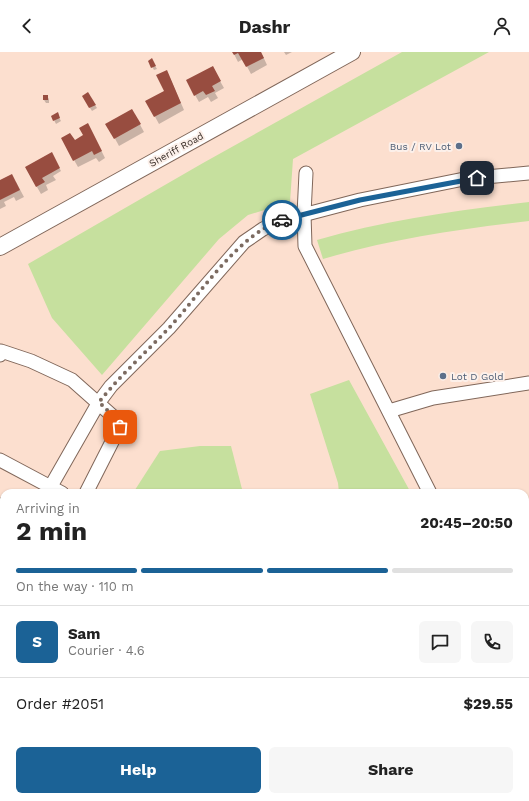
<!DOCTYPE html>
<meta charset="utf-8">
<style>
body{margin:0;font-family:"Work Sans",sans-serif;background:#f6f6f6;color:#222;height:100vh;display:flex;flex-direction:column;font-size:15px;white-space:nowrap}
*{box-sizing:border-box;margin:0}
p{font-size:13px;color:#767676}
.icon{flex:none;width:22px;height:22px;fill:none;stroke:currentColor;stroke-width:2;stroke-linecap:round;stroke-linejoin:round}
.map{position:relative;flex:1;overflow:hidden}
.details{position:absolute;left:0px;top:437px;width:529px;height:312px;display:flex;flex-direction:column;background:#fff;border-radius:12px 12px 0 0;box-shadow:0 1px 3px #0004}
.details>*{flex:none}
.pin{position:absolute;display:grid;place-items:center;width:34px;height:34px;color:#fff;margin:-17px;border-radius:8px;box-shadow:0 2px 6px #0006}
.courier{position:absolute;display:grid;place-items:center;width:40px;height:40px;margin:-20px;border:3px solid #1b6296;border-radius:50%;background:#fff;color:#222;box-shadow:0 1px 5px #0007}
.headline em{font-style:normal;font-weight:700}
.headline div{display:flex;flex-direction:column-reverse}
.headline{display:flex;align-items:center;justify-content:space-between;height:68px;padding:0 16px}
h1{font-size:26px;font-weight:700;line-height:30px}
.bar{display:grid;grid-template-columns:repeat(4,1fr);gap:6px 4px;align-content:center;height:48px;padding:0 16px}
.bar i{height:5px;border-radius:3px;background:#e0e0e0}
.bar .selected{background:#1b6296}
.bar p{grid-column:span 4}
.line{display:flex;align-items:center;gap:10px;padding:0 16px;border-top:1px solid #e0e0e0}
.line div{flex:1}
.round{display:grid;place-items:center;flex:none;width:42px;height:42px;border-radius:6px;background:#f6f6f6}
.action{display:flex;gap:8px;margin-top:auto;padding:8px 16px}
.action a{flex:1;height:46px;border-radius:6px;background:#1b6296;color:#fff;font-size:16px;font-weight:700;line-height:46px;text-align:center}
.action a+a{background:#f6f6f6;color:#222}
header{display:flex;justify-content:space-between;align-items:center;height:52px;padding:0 16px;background:#fff;font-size:18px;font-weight:700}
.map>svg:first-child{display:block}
.green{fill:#c6e09e}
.shadow{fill:#0003}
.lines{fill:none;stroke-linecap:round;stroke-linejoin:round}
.stream{stroke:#8c9db6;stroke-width:3.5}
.building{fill:#984d40}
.minor-casing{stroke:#80675a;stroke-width:15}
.major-casing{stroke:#80675a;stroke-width:18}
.minor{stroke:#fff;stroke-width:13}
.major{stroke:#fff;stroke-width:16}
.done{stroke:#7c6b61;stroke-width:4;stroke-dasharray:0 7.2}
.route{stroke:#1b6296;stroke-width:5}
.service-dot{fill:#5c6f8a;stroke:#fcf0ea;stroke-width:1.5}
.labels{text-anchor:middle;stroke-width:4;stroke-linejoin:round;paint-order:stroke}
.service-label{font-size:10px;fill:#4e5e75;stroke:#fcf0ea;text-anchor:end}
.street-label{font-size:10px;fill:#372c26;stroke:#fcf0ea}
</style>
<header><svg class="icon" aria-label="back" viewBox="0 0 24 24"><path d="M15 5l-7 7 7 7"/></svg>Dashr<svg class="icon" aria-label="person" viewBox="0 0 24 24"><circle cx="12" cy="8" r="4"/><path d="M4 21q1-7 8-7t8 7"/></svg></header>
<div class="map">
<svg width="529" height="749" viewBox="0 0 529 749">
<rect width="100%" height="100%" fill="#fcdfcf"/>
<g class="green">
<polygon points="402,0 489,0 293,107 290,150 248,163 219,187 102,323 52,266 28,212 203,111"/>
<path d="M529 150V169C459 177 390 187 323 207L317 188C386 168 458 158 529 150Z"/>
<polygon points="349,328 411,441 339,441 338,431 310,342"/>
<polygon points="200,394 231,394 243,441 133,441 160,399"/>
<polygon points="529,488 529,734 525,737 525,489"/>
<polygon points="213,745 513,745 507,749 212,749"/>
</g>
<g class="shadow">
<polygon points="233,0 261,0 267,13 251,22 243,7 238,10"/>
<polygon points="284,0 292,0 286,3"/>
<polygon points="152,8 157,17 154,18 149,9"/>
<polygon points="212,15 224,36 215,41 218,46 211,50 208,45 199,50 187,29"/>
<polygon points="170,26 184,58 159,72 147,50 165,40"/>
<polygon points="88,42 97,56 92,59 83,45"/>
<polygon points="47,44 49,47 49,51 46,51 44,48"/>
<polygon points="132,58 144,80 119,94 107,72"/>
<polygon points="57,62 61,69 56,72 52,64"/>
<polygon points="88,72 105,106 99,110 96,106 78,115 74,108"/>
<polygon points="51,101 61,119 53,124 56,128 46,133 48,138 41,142 26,116"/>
<polygon points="0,129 16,130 24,145 16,149 14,145 4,150 6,154 0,157"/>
<polygon points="4,601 4,745 174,745 173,749 0,749 0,602"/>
</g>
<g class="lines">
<g class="stream">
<polyline points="525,635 529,634"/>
<polyline points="352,749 358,745"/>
</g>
</g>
<g class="building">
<polygon points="232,0 261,0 264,6 246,15 238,1 234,3"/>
<polygon points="152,6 156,14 151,16 148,9"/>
<polygon points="213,14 221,29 212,34 215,39 206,43 203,39 194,44 186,28"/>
<polygon points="167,18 181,51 154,65 145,49 164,39 156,23"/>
<polygon points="88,40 96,53 89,56 82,44"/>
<rect x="43" y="43" width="5" height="5"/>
<polygon points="132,57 141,72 114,87 105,72"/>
<polygon points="58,60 60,66 53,69 51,64"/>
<polygon points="88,71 102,99 94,103 92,99 73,109 61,86 70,81 75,88 83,83 79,76"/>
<polygon points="52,100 60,116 42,126 45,130 36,135 25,115"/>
<polygon points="12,122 20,138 0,148 0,128"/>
<polygon points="4,599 4,745 162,745 160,749 0,749 0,601"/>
</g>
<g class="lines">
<g class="minor-casing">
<g id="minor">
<polyline points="306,121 304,162 305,194 430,441"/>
<polyline points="0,303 1,299 31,309 72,328 116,367 120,375 118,378 86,441"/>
<polyline points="389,359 433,346 529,331"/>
<polyline points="0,408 62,441"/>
<polyline points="47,441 99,350 111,334 169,276 244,190 263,177 280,169 360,148 464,127 529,121"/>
<polyline points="0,453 4,455"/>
<polyline points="525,463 529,462"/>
<polyline points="0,528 4,521"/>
<polyline points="0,564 4,564"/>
<polyline points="190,749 191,745"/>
</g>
</g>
<g class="major-casing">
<polyline id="major" points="0,195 352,0"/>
</g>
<use href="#minor" class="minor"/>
<use href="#major" class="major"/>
</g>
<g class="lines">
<path class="done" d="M120 375 116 367 99 350C120 324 145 301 168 277 201 242 236 184 282 168"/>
<polyline class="route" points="282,168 360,148 477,126"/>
</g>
<g class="service-dot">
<circle cx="459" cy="94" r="4"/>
<circle cx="443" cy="324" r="4"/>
</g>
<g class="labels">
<g class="service-label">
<text x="451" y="98">Bus / RV Lot</text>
<text x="451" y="328" text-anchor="start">Lot D Gold</text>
</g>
<g class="street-label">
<text transform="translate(176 97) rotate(-29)" y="4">Sheriff Road</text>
</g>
</g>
</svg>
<div class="pin" style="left:120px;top:375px;background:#ea580c"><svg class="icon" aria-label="bag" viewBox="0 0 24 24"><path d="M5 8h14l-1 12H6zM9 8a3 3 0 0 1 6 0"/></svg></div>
<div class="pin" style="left:477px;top:126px;background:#1f2937"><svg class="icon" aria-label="home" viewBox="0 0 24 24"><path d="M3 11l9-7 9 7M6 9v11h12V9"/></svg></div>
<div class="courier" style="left:282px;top:168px"><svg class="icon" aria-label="car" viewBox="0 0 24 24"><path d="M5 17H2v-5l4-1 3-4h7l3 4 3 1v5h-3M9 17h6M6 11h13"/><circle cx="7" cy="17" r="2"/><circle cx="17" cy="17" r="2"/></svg></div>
<section class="details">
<div class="headline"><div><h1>2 min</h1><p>Arriving in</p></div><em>20:45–20:50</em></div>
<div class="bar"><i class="selected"></i><i class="selected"></i><i class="selected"></i><i></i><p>On the way · 110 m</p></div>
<div class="line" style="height:72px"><b class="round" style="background:#1b6296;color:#fff">S</b><div><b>Sam</b><p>Courier · 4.6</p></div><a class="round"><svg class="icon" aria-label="chat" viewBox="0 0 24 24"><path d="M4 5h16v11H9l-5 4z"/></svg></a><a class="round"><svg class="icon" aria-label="phone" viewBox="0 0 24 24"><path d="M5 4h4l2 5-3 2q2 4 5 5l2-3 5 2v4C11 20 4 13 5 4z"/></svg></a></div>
<div class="line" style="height:52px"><div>Order #2051</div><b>$29.55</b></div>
<div class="action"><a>Help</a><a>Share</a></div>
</section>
</div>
